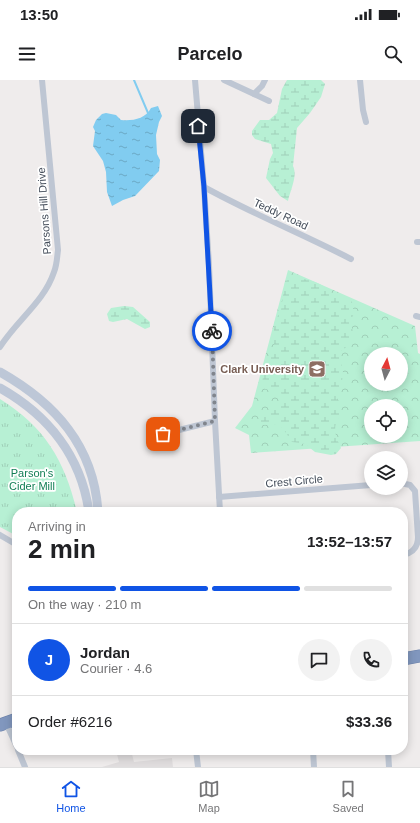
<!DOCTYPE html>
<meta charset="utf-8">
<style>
body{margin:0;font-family:Arial,sans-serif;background:#f2f2f2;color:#202124;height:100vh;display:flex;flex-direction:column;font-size:15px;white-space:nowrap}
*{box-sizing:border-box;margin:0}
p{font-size:13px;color:#757577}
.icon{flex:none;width:22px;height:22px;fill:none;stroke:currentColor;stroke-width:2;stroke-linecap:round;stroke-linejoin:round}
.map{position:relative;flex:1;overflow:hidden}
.side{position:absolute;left:12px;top:427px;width:396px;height:248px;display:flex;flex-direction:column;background:#fff;border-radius:16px;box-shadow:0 2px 10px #0003}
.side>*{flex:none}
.needle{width:26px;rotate:6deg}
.buttons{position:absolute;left:364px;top:267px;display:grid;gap:8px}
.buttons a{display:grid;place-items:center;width:44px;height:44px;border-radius:50%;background:#fff;box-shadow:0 2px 10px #0003;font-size:20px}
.pin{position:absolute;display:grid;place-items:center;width:34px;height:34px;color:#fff;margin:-17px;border-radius:8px;box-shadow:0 2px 6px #0006}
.courier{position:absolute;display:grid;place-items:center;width:40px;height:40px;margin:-20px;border:3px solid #1054e5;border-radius:50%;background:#fff;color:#222;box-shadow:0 1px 5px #0007}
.overview em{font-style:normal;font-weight:800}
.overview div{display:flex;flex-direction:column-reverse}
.overview{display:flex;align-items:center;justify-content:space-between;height:68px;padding:0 16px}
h1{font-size:26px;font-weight:800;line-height:30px}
.bar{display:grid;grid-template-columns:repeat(4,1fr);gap:6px 4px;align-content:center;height:48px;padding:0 16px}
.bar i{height:5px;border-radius:3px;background:#e0e0e0}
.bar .active{background:#1054e5}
.bar p{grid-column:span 4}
.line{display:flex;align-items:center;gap:10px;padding:0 16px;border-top:1px solid #e0e0e0}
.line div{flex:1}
.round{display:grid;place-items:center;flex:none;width:42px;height:42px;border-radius:21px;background:#f2f2f2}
.status{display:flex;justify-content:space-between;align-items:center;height:28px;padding:0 20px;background:#fff;direction:ltr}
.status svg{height:11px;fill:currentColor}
header{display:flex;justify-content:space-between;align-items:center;height:52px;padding:0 16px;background:#fff;font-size:18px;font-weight:800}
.dock{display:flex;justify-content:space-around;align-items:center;height:56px;border-top:1px solid #e0e0e0;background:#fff;font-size:11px;color:#757577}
.dock a{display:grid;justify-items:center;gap:2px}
.dock .active{color:#1054e5}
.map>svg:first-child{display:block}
.education{fill:#e0ddde}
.forest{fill:url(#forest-crowns);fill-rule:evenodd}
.wetland{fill:url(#wetland-marsh)}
.park{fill:url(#park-tufts)}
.water{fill:url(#water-ripples)}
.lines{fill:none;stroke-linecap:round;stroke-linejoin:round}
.stream{stroke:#81ccf0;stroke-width:2}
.highway-casing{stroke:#6c82aa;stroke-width:13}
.street{stroke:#bec6d3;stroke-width:6}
.secondary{stroke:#bdc7d7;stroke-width:9}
.highway{stroke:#8197be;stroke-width:12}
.done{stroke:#80858d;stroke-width:4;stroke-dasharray:0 7.2}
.route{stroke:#1054e5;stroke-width:5}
.labels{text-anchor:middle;stroke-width:3.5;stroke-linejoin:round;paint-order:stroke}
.street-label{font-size:11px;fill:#444d5a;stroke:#fff}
.education-label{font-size:11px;font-weight:bold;fill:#785e54;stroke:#fff;text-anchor:end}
.park-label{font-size:11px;fill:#127e55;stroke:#fff}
</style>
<div class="status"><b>13:50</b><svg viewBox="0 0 49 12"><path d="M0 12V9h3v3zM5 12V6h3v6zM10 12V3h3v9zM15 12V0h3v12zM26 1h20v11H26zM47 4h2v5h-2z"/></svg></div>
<header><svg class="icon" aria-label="menu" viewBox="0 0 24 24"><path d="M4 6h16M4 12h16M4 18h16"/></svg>Parcelo<svg class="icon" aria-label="search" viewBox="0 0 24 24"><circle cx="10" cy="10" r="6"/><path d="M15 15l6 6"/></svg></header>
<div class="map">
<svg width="420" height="687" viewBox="0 0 420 687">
<defs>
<pattern id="forest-crowns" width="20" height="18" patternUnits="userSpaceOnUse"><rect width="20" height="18" fill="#b7f0d4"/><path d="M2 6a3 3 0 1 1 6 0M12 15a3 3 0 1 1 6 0" fill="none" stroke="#9fcfb8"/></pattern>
<pattern id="wetland-marsh" width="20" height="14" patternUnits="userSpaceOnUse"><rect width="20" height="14" fill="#b7f0d4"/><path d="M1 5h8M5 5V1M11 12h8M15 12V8" fill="none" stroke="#9fcfb8"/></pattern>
<pattern id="park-tufts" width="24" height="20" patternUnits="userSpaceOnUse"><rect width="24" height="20" fill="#b7f0d4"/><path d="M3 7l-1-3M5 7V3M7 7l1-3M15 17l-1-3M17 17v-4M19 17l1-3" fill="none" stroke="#9fcfb8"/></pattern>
<pattern id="water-ripples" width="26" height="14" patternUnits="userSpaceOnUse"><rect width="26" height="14" fill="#81ccf0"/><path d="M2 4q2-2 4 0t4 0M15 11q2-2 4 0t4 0" fill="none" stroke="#6ba8c5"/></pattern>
</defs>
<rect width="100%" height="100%" fill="#efecec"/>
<polygon class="education" points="116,670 131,670 134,682 172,678 173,687 102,687 119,682"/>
<path class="forest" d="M288 190 415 246 418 273 420 274V361L251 373 249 355 235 348 252 326ZM371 274H401V304H371ZM371 326H401V356H371Z"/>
<g class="wetland">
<path d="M287 0H321L325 4 321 17 310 33 297 48 293 86C298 96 290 111 288 121L280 116 266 98 270 79 273 73 271 64 255 59 252 55V51L260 40H269L277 33 282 9Z"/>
<path d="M290 197C309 199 322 202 335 216L348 218 352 222 354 233 350 243C354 251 355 258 348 266 345 269 340 269 340 274 339 280 343 287 343 293 343 306 332 320 341 332 340 339 338 339 336 344 333 352 338 361 341 368L336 374 331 375 315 372 305 364 292 362 284 350 277 344 261 345 260 342C266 324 291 330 280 311L265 309 262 305 263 296 268 291 269 279 271 277 274 264V243L281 230 285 202Z"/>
<polygon points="124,226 133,227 150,242 150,247 145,249 127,239 113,242 109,241 107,234 111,228"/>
</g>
<path class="park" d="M0 319C45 347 65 381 77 432H17V456L0 447Z"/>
<path class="water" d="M158 26 162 36 159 42 156 55 157 74 160 80 159 91 135 116 123 120 112 126 107 112 106 92 103 81 93 66 95 51 93 47 96 40 102 34 106 33 116 35 121 40C133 41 145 39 151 28Z"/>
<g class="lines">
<polyline class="stream" points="134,0 148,33"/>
<g class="highway-casing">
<g id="highway">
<polyline points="403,579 420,576"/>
<polyline points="0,645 17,639"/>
</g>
</g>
<g class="street">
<polyline points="195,0 204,107 209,185 215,341 220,432"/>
<polyline points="224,0 269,21"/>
<polyline points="360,0 363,30 366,42"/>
<polyline points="254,14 262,6 265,0"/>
<path d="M204 107C251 133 302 154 351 179"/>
<polyline points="417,162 420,162"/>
<polyline points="416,236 420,237"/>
<path d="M0 267C17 240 44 222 54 192 57 185 57 177 58 170L42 0"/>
<polyline points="163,354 215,341"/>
<path d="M401 403 410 405 415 411 418 457C418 467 413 473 403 475"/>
<polyline points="219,417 371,405"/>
<polyline points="0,455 17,465"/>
<polyline points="16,464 17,510"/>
<polyline points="6,643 17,667"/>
<polyline points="18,670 25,687"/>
<polyline points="196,670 198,687"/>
<polyline points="313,670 314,687"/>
<polyline points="388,670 389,687"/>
</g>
<g class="secondary">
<path d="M0 292C55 323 94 366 98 432"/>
<path d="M0 308C48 335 81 376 89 432"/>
</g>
<use href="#highway" class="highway"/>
</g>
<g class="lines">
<polyline class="done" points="163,354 215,341 212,251"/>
<polyline class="route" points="198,46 204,107 212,251"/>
</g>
<defs>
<g id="university-square" transform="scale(0.9)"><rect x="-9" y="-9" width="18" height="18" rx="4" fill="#8d6e63" stroke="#fff"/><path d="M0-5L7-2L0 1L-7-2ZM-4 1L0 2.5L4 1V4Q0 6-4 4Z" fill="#fff"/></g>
</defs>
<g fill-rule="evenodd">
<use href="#university-square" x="317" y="289"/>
</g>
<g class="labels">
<g class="street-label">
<text transform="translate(44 131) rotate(-94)" y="4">Parsons Hill Drive</text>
<text transform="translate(281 134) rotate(25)" y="4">Teddy Road</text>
<text transform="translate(294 401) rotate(-5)" y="4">Crest Circle</text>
</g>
<g class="education-label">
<text x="304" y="293">Clark University</text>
</g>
<g class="park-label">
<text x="32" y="397">Parson's<tspan x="32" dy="13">Cider Mill</tspan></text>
</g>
</g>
</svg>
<div class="buttons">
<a><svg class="needle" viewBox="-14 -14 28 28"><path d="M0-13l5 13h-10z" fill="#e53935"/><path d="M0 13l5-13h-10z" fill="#757577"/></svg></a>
<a><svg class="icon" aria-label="locate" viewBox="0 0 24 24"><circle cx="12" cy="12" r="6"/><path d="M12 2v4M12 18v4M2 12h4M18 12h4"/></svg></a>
<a><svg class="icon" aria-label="layers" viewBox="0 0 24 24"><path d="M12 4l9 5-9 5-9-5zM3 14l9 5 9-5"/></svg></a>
</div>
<div class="pin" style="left:163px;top:354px;background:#ea580c"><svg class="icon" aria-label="bag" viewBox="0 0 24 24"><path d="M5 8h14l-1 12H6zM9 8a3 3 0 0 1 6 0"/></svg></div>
<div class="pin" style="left:198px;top:46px;background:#1f2937"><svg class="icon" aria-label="home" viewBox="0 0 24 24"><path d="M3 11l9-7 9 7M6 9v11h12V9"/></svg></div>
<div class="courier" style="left:212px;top:251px"><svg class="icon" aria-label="bike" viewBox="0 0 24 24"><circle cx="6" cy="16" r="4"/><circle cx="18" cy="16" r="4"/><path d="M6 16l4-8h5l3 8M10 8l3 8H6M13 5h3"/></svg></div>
<section class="side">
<div class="overview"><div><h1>2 min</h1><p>Arriving in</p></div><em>13:52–13:57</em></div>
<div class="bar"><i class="active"></i><i class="active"></i><i class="active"></i><i></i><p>On the way · 210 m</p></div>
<div class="line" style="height:72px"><b class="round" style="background:#1054e5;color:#fff">J</b><div><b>Jordan</b><p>Courier · 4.6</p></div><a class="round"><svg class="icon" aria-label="chat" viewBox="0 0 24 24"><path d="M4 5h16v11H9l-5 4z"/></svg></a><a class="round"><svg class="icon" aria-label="phone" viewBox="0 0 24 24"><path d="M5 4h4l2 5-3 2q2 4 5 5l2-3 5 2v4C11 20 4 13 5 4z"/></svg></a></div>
<div class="line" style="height:52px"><div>Order #6216</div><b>$33.36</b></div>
</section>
</div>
<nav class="dock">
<a class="active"><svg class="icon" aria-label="home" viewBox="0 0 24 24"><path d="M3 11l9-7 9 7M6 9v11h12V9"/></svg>Home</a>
<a><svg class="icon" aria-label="map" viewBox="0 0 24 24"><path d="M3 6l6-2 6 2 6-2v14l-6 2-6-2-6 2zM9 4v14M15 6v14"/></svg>Map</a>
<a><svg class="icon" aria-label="saved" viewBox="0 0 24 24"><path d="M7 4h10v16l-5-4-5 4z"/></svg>Saved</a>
</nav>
